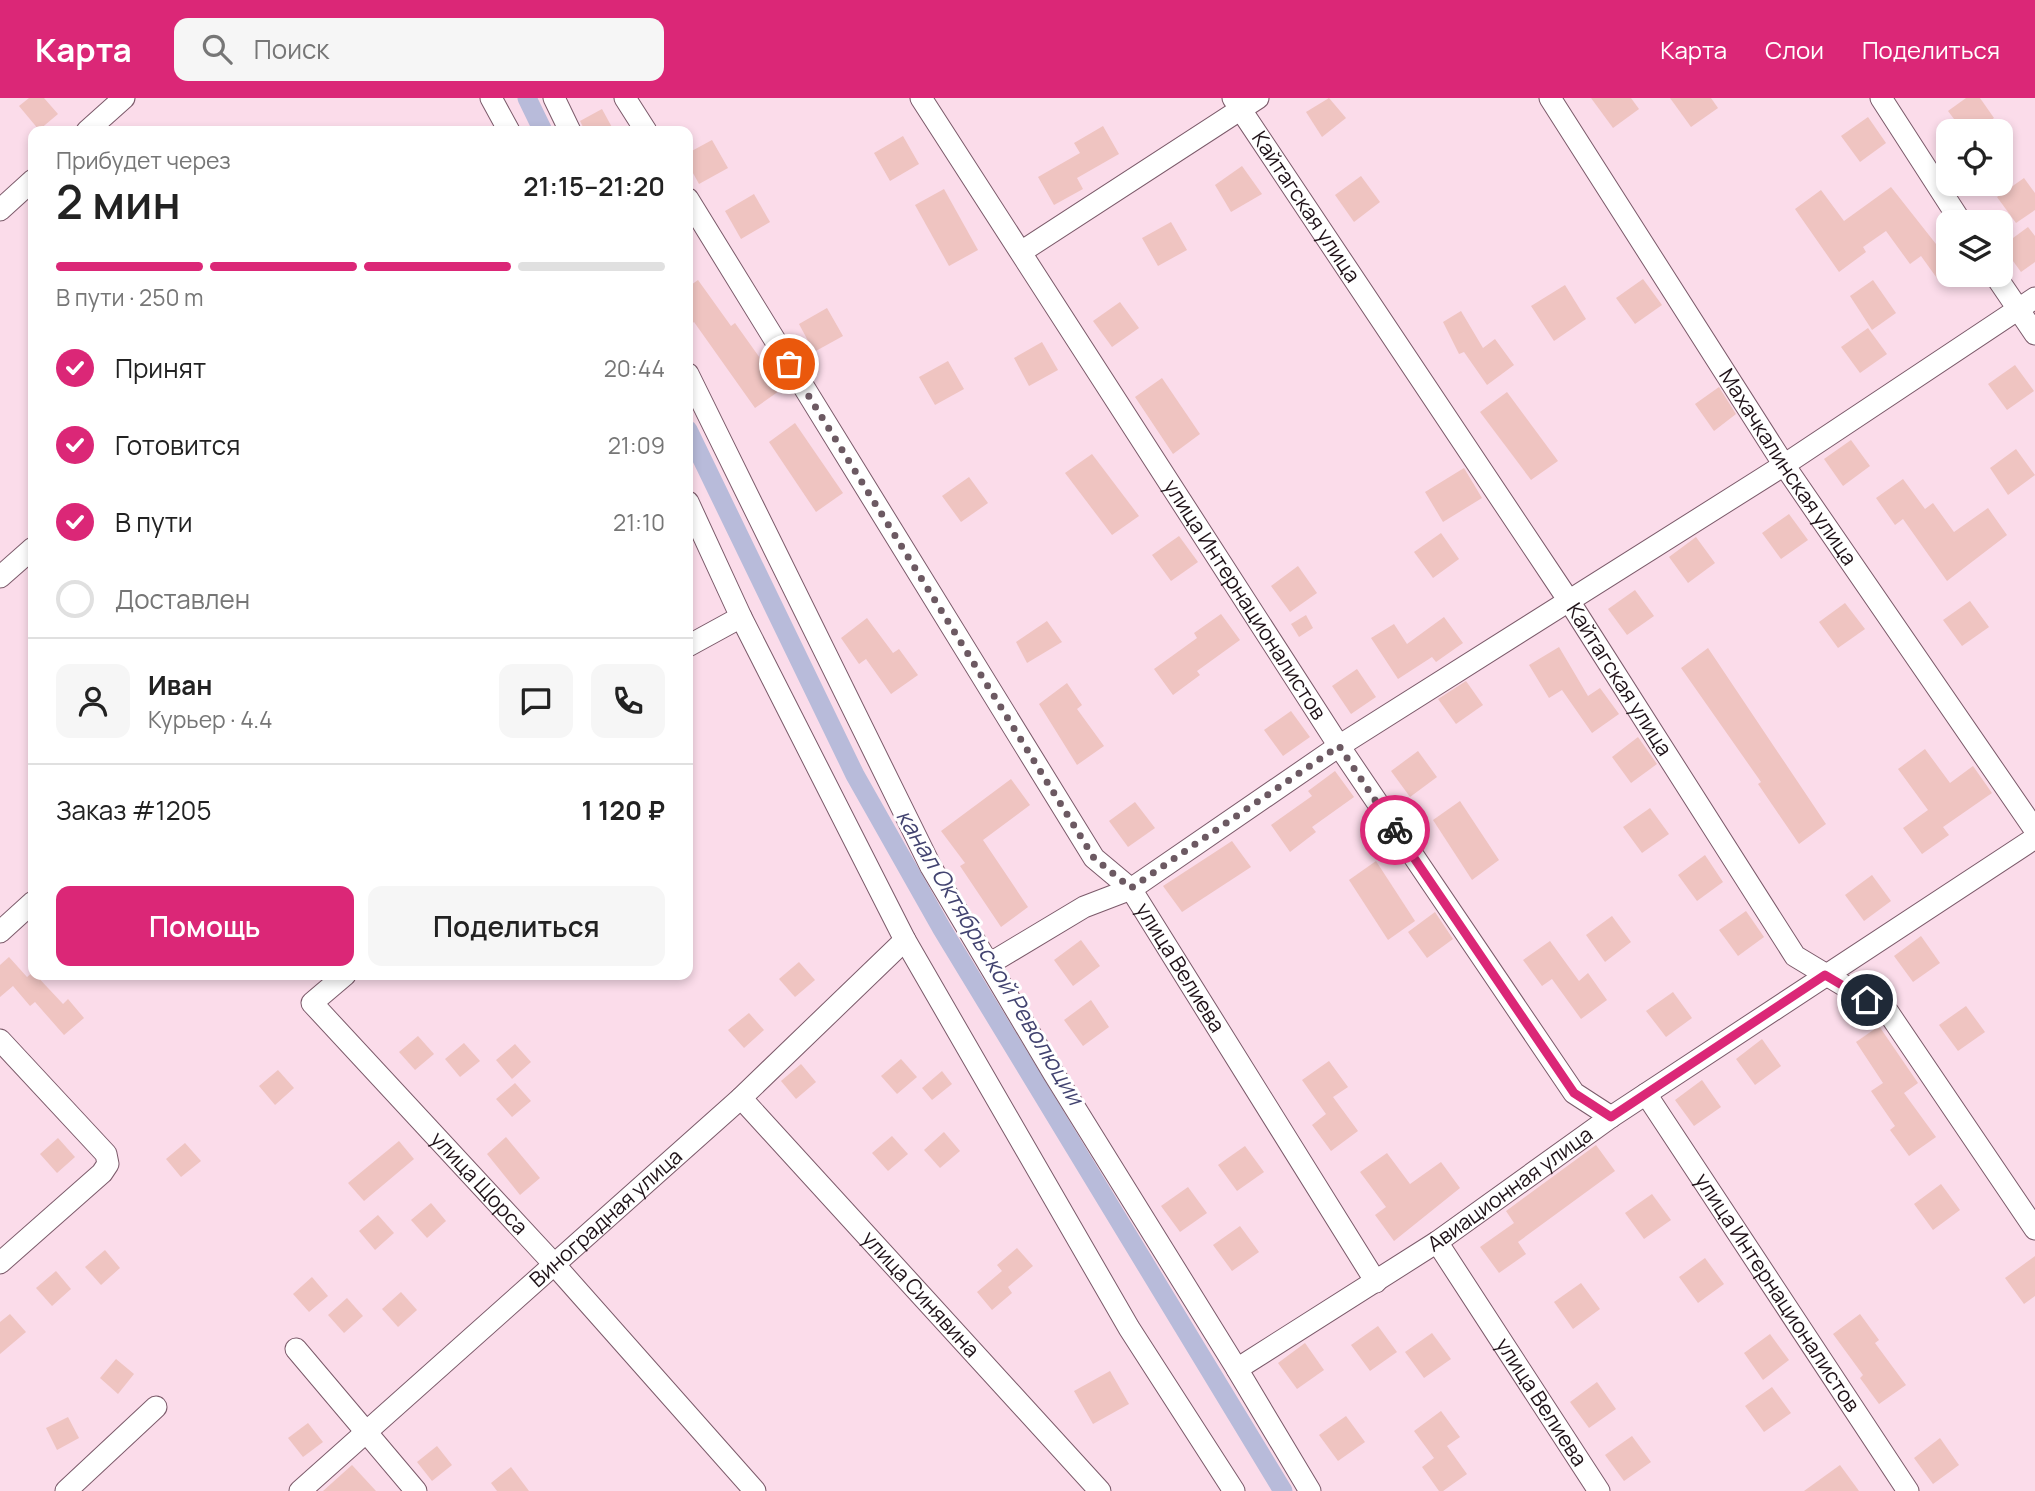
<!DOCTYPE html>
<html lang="ru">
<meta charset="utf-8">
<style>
body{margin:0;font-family:Manrope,sans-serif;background:#f6f6f6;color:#222;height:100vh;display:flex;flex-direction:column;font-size:26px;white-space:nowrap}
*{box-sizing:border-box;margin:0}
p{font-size:23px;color:#767676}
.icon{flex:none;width:38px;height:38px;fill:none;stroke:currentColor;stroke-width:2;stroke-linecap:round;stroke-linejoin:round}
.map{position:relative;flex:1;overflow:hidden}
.sheet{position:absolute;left:28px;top:28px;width:665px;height:854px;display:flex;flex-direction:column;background:#fff;border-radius:14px;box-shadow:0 4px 10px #0003}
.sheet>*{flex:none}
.buttons{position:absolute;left:1936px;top:21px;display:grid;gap:14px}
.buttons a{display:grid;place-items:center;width:77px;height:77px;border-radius:14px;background:#fff;box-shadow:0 4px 10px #0003;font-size:35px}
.pin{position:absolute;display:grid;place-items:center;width:60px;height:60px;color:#fff;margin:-30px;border:4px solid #fff;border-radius:50%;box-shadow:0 2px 7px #0007}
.courier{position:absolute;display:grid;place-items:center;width:70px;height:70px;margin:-35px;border:5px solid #db2777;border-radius:50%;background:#fff;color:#222;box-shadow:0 2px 9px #0007}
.head em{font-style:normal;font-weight:600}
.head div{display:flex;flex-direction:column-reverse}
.head{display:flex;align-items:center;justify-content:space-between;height:119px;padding:0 28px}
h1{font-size:46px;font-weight:600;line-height:52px}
.bar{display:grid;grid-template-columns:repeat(4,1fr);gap:10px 7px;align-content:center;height:84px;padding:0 28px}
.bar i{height:9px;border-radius:5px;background:#e0e0e0}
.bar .current{background:#db2777}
.bar p{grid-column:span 4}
.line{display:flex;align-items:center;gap:18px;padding:0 28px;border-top:2px solid #e0e0e0}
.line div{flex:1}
.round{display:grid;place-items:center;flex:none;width:74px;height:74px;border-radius:14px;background:#f6f6f6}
ol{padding:0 28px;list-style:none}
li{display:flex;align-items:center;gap:21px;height:77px}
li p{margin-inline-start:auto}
li .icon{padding:7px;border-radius:50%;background:#db2777;color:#fff;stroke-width:4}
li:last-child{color:#767676}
li i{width:38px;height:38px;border:4px solid #e0e0e0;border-radius:50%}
.button{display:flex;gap:14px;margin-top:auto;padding:14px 28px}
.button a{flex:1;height:80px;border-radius:14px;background:#db2777;color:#fff;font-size:28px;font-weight:600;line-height:80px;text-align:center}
.button a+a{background:#f6f6f6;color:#222}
header{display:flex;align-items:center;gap:42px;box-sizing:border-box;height:98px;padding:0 35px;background:#db2777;color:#fff}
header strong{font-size:33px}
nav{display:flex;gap:38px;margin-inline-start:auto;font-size:24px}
.search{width:490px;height:63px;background:#f6f6f6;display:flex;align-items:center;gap:18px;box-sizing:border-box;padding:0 24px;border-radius:14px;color:#767676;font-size:26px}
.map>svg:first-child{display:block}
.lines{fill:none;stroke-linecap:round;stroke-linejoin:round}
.canal{stroke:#b8bbda;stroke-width:19}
.building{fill:#efc4c1}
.minor-casing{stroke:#7b5a6a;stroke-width:23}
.minor{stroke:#fff;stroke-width:21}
.done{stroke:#6c5962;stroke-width:7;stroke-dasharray:0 12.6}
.route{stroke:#db2777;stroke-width:9}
.labels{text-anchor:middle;stroke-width:6;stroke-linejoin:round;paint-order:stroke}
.street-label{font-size:21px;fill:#1f1218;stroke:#fff}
.water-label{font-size:23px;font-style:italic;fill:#424370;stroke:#fff}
</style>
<header>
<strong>Карта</strong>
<div class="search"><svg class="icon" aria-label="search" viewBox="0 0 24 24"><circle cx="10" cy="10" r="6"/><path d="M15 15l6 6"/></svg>Поиск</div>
<nav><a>Карта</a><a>Слои</a><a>Поделиться</a></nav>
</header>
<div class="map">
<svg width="2035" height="1393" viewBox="0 0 2035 1393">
<rect width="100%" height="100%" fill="#fbdcea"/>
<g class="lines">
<g class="canal">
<polyline points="527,0 543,33"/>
<polyline points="688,332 855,677 942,831 1283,1393"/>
</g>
</g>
<g class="building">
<polygon points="29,0 44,0 58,16 39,32 19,8"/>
<polygon points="1329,0 1346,20 1322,39 1306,14"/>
<polygon points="1591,0 1631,0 1639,11 1613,30"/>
<polygon points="1670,0 1711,0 1718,10 1691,29"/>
<polygon points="1966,0 1980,0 1994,20 1975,33 1963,33 1948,13"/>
<polygon points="602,11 614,33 585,33 580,23"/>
<polygon points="1868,19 1886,45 1860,64 1841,38"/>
<polygon points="1103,28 1119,56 1077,80 1083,91 1054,107 1038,79 1080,55 1074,45"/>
<polygon points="903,38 919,66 890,83 874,55"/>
<polygon points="712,42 728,70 699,86 688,66 688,55"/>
<polygon points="1242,68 1262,96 1231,114 1215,87"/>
<polygon points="1361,78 1380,104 1354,124 1335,97"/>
<polygon points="2024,80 2035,95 2035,112 2016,125 1997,99"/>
<polygon points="1891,89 1936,146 1948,137 1948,177 1939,183 1921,158 1910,166 1886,133 1863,149 1866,154 1839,174 1795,111 1821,92 1844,123"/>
<polygon points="944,91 978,152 949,168 915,107"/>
<polygon points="754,96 770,124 741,141 725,113"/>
<polygon points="1171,124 1187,152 1158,168 1142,140"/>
<polygon points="2028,129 2035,138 2035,164 2021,174 2002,148"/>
<polygon points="1643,181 1662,207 1635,226 1616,200"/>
<polygon points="698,182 731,228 735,225 782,291 755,310 694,224 688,229 688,189"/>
<polygon points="1873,182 1896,215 1872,232 1850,198"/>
<polygon points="1565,187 1586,221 1554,243 1531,208"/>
<polygon points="1120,204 1139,230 1112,249 1093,223"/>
<polygon points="827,210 843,238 814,254 799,226"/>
<polygon points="1461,213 1483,250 1495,241 1514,267 1487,287 1464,254 1459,256 1443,224"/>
<polygon points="1868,230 1887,256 1860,275 1841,249"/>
<polygon points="1042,244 1058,272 1029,288 1014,260"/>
<polygon points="948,263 964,291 935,307 919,279"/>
<polygon points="2015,267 2034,293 2007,312 1988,286"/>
<polygon points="1162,280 1200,336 1173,356 1135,299"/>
<polygon points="1719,289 1736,316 1714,333 1695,306"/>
<polygon points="1507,294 1558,363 1531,382 1480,314"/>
<polygon points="795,325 843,395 816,414 769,344"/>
<polygon points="1851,342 1870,368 1843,388 1824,361"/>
<polygon points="2016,351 2035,377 2008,397 1990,370"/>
<polygon points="1092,356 1139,418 1112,437 1065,375"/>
<polygon points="1464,370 1482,400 1443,424 1425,394"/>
<polygon points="969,379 988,405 961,424 942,398"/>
<polygon points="1903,381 1925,411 1933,405 1954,434 1988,410 2007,437 1947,483 1903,421 1895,427 1876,400"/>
<polygon points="1789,416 1808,442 1781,461 1762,435"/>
<polygon points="1441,435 1459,461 1433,480 1414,454"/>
<polygon points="1179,438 1198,464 1171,483 1152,457"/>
<polygon points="1696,439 1715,465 1688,485 1669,459"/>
<polygon points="1298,468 1317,495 1290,514 1271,488"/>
<polygon points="1635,492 1654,518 1627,537 1608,511"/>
<polygon points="1970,503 1989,529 1962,548 1943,522"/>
<polygon points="1845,505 1865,531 1838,550 1819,524"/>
<polygon points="1221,516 1240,542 1197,573 1200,577 1173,597 1154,571 1197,540 1194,535"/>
<polygon points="1306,517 1313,530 1299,539 1291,526"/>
<polygon points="1444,519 1463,545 1436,564 1432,559 1398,581 1371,540 1394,526 1407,546"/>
<polygon points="867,520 893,555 899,551 918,577 891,596 866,561 859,566 841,540"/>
<polygon points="1047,523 1062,544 1027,565 1016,544"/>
<polygon points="1559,549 1588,598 1600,590 1619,616 1592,635 1562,592 1549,600 1529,567"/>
<polygon points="1708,550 1826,726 1799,746 1758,686 1761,684 1681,570"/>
<polygon points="1357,571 1376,599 1351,616 1332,588"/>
<polygon points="1466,583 1483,607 1456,626 1438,601"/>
<polygon points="1067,585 1082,607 1077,611 1104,648 1077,667 1039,606"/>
<polygon points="1291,613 1310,639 1283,658 1264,632"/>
<polygon points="1638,639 1657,666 1631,685 1612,659"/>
<polygon points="1925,651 1950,685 1973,668 1992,695 1943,729 1949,737 1922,756 1903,730 1928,712 1898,671"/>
<polygon points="1418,653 1437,679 1410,699 1391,673"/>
<polygon points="1335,673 1354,699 1312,729 1316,734 1290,754 1271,727 1312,698 1308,693"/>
<polygon points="1011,681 1030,707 983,742 1028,809 1001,829 960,768 965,765 941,733"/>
<polygon points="1460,703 1499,762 1472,782 1433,722"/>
<polygon points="1135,704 1155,730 1128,749 1109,723"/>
<polygon points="1650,710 1669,736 1642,755 1623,729"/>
<polygon points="1232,743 1251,769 1182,814 1163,788"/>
<polygon points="1705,757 1723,784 1697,803 1678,777"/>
<polygon points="1376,763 1415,823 1388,842 1349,782"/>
<polygon points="1872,777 1891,803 1864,823 1845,797"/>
<polygon points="1746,813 1764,839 1738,858 1719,832"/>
<polygon points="1435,814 1453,841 1427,860 1408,834"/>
<polygon points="1612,818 1631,844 1605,864 1586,837"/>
<polygon points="1921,838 1940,865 1913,884 1894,858"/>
<polygon points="1081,842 1100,868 1073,888 1054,862"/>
<polygon points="1550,843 1579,883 1588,875 1607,902 1581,921 1552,881 1542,888 1523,862"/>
<polygon points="9,859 27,879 33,874 63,906 68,901 84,920 64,937 35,904 30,908 13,888 0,899 0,867"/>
<polygon points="799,864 815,882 795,899 779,881"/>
<polygon points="1673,894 1692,920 1666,939 1646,913"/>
<polygon points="1091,902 1109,929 1083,948 1064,922"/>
<polygon points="1966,908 1985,934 1958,953 1939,927"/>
<polygon points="749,915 764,932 744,950 728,932"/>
<polygon points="1879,928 1918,985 1904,995 1936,1039 1909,1058 1890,1032 1895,1028 1871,993 1883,985 1856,944"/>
<polygon points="418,938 434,956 415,972 399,954"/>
<polygon points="1762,941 1781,968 1755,987 1736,961"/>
<polygon points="464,945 480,963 460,979 445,961"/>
<polygon points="515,946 531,964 512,981 496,962"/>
<polygon points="901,961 917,979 897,996 881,978"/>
<polygon points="1329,963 1348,989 1333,999 1358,1033 1331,1053 1312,1027 1326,1016 1302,982"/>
<polygon points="801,966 816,984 796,1001 781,983"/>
<polygon points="278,972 294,990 275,1007 259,988"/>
<polygon points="942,973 952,986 932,1002 922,990"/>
<polygon points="1702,982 1721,1009 1694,1028 1675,1002"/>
<polygon points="515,985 531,1003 512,1019 496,1001"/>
<polygon points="944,1034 960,1053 940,1070 924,1052"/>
<polygon points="892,1038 908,1056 888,1073 872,1055"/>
<polygon points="506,1039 540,1080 520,1097 487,1056"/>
<polygon points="58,1040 75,1059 57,1075 40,1056"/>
<polygon points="399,1043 414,1061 364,1103 348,1085"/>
<polygon points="185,1045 201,1063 181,1079 166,1061"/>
<polygon points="1596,1047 1615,1073 1518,1144 1526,1156 1499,1175 1480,1149 1514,1125 1506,1113"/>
<polygon points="1245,1048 1264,1074 1237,1093 1218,1067"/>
<polygon points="1387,1055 1410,1086 1441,1064 1460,1090 1394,1143 1375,1117 1386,1109 1360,1074"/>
<polygon points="1941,1086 1960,1112 1933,1132 1914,1106"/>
<polygon points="1188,1089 1207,1115 1180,1134 1161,1108"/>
<polygon points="1652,1096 1671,1122 1644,1141 1625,1115"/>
<polygon points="431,1105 446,1123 427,1140 411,1122"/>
<polygon points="378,1117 394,1135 375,1152 359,1133"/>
<polygon points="1240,1128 1259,1154 1232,1173 1213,1147"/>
<polygon points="1017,1150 1033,1168 1008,1189 1012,1195 992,1212 977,1194 1002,1173 997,1167"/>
<polygon points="105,1152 120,1170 101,1187 85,1169"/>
<polygon points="2035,1158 2035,1198 2024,1206 2005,1180"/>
<polygon points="1705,1160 1724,1186 1698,1205 1679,1179"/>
<polygon points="56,1173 71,1191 52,1208 36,1190"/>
<polygon points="312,1179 328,1198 309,1214 293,1196"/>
<polygon points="1581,1185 1600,1211 1573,1231 1554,1204"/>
<polygon points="401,1194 417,1212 398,1229 382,1211"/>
<polygon points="347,1200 363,1218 344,1235 328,1217"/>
<polygon points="10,1216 26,1234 0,1256 0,1224"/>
<polygon points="1860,1216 1879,1242 1875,1245 1906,1287 1879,1306 1860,1280 1863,1277 1833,1236"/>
<polygon points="1378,1228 1397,1254 1370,1273 1351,1247"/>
<polygon points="1432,1235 1451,1261 1424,1280 1405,1254"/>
<polygon points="1770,1236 1789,1262 1763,1282 1744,1255"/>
<polygon points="1305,1245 1324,1272 1297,1291 1278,1265"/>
<polygon points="116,1261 134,1276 118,1296 100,1280"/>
<polygon points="1110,1273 1129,1306 1093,1326 1074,1293"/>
<polygon points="1597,1284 1616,1311 1589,1330 1570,1304"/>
<polygon points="1772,1289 1791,1315 1764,1334 1745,1308"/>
<polygon points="1441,1313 1460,1339 1447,1348 1467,1376 1443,1393 1439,1393 1422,1369 1434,1360 1414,1333"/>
<polygon points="1346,1318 1365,1344 1338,1363 1319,1337"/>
<polygon points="68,1319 79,1340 57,1352 46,1330"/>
<polygon points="308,1325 323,1344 303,1359 288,1340"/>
<polygon points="1632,1338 1651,1364 1624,1383 1605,1357"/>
<polygon points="1940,1340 1959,1367 1933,1386 1914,1360"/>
<polygon points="437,1348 452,1367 432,1383 417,1364"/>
<polygon points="352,1367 376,1393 323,1393"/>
<polygon points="1840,1367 1859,1393 1804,1393"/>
<polygon points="511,1369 529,1393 497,1393 491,1385"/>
</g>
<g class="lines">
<g class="minor-casing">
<g id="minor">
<polyline points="491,0 509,33"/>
<polyline points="554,0 570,33"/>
<polyline points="625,0 646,33"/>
<path id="s1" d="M921 0 1339 648 1574 995 1611 1019"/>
<path id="s2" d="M1233 0 1569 503 1795 858 1888 914 2035 1131"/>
<path id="s3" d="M1550 0 1784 367 2035 732"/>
<polyline points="1881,0 1961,124"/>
<polyline points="87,33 124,0"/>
<path id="s4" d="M688 101 1094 760 1131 791 1376 1184"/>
<polyline points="0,112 33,82"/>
<polyline points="1021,154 1258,0"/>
<polyline points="1995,177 2035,236"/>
<polyline points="688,276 931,769 1054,976 1237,1271"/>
<polyline points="688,404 741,519 905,842 1129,1230 1234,1393"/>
<polyline points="0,479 33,450"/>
<polyline points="688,548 741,519"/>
<polyline points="0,834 33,804"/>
<polyline points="989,866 1084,809 1131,791 1339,648 1784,367 2035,200"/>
<path id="s5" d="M345 877 312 905 553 1165 755 1393"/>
<polyline points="0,942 106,1056 108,1066 102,1075 0,1165"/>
<path id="s6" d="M1646 996 1908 1393"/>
<path id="s7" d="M741 1000 1100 1393"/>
<path id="s8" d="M1437 1144 1599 1393"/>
<polyline points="296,1251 416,1393"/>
<polyline points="66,1393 156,1309"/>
<path id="s9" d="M300 1393 741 1000 905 842"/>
<path id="s10" d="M1310 1393 1237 1271 1437 1144 1611 1019 2035 740"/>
</g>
</g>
<use href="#minor" class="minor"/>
</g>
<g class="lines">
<polyline class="done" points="789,266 1094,760 1131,790 1339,648 1395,732"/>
<polyline class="route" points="1395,732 1574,995 1611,1019 1825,877 1867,902"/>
</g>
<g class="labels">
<g class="street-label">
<text dy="7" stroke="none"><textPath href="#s2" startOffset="131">Кайтагская улица</textPath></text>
<text dy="7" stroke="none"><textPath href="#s3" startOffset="439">Махачкалинская улица</textPath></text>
<text dy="7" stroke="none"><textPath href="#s1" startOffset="597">улица Интернационалистов</textPath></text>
<text dy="7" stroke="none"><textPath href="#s2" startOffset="698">Кайтагская улица</textPath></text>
<text dy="7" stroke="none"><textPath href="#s4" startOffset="915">улица Велиева</textPath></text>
<text dy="7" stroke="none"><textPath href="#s5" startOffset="289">улица Щорса</textPath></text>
<text dy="7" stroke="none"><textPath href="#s10" startOffset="469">Авиационная улица</textPath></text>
<text dy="7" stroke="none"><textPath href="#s9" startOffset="410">Виноградная улица</textPath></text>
<text dy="7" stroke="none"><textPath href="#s6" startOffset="238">улица Интернационалистов</textPath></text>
<text dy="7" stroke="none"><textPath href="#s7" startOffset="266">улица Синявина</textPath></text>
<text dy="7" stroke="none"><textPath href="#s8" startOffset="191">улица Велиева</textPath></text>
</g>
<g class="water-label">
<text transform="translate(990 859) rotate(59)" y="8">канал Октябрьской Революции</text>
</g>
</g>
</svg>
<div class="buttons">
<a><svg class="icon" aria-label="locate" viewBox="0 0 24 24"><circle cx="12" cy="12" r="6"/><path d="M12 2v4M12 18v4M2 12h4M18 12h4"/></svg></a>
<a><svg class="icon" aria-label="layers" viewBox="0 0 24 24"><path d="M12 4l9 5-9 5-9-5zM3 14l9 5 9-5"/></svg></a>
</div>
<div class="pin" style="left:789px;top:266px;background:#ea580c"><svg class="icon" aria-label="bag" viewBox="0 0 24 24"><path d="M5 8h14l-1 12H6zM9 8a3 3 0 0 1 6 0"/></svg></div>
<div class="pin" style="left:1867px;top:902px;background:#1f2937"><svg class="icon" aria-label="home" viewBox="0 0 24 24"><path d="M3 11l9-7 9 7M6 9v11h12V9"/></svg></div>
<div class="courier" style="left:1395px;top:732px"><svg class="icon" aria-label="bike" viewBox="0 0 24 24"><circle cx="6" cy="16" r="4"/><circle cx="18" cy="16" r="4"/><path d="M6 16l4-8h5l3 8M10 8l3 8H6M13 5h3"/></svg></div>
<section class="sheet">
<div class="head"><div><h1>2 мин</h1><p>Прибудет через</p></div><em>21:15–21:20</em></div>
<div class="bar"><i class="current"></i><i class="current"></i><i class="current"></i><i></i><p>В пути · 250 m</p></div>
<ol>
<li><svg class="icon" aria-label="check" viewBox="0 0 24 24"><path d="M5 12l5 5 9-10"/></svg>Принят<p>20:44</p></li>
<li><svg class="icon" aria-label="check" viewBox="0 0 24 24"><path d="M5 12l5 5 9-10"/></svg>Готовится<p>21:09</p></li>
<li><svg class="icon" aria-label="check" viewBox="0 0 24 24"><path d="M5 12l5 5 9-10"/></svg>В пути<p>21:10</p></li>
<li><i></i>Доставлен</li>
</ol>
<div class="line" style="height:126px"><a class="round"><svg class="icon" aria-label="person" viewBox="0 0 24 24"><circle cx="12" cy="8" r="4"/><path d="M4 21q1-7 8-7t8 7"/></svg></a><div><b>Иван</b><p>Курьер · 4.4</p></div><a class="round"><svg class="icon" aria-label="chat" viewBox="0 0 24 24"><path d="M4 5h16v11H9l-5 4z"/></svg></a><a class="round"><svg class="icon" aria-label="phone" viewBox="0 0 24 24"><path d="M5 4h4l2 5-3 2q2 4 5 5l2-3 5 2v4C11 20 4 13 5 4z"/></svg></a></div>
<div class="line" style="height:91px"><div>Заказ #1205</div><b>1 120 ₽</b></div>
<div class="button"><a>Помощь</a><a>Поделиться</a></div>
</section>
</div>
